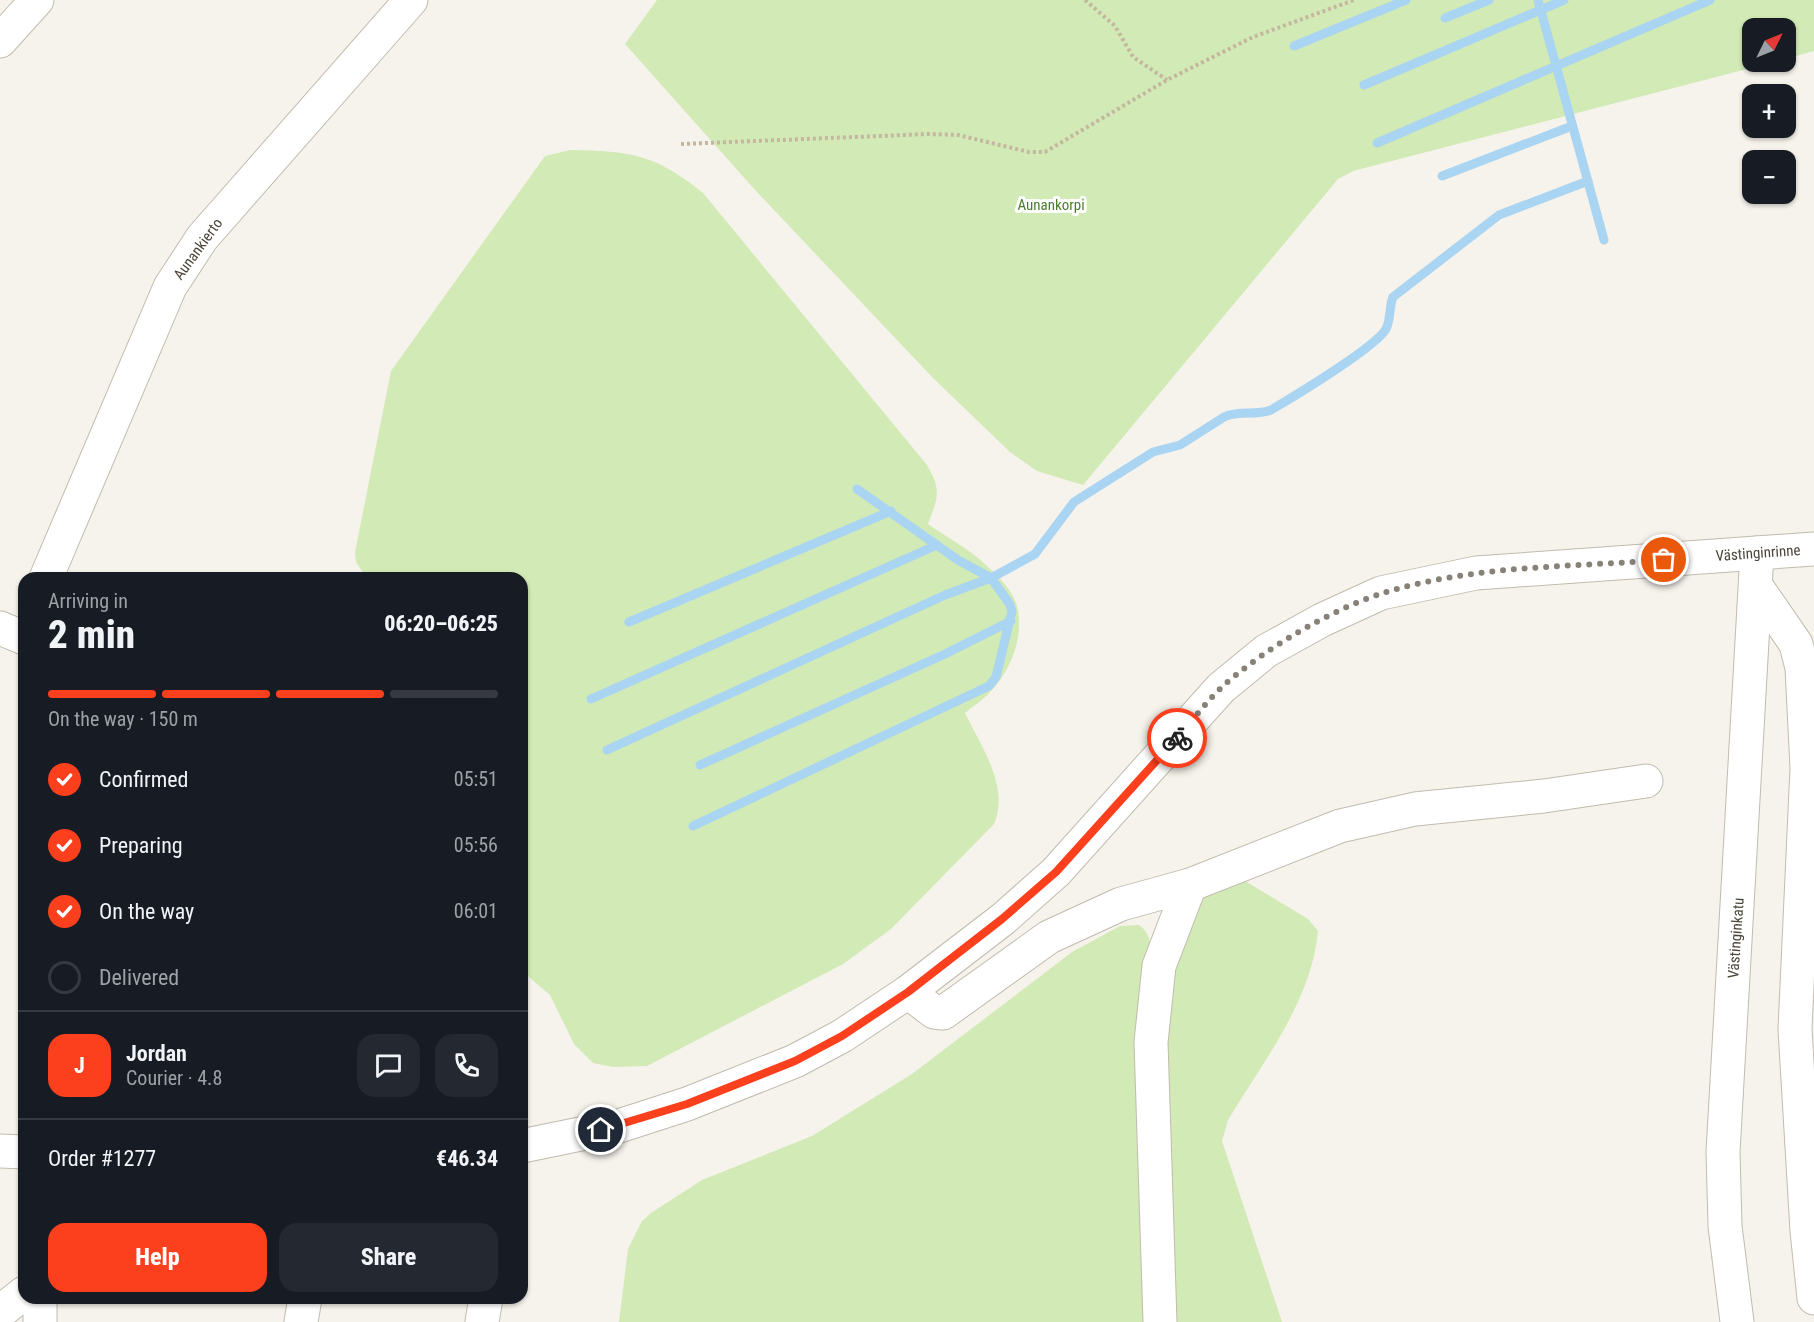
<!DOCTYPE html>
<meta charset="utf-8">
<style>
body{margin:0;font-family:"Roboto Condensed",sans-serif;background:#242831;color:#f1f3f6;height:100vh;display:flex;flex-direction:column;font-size:22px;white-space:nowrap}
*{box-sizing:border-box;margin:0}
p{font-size:20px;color:#9ea1a6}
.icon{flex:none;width:33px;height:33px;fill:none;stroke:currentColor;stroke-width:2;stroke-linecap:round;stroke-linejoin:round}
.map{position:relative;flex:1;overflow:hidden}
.panel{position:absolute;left:18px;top:572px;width:510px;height:732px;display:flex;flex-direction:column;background:#171b24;border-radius:18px;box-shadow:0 2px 4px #0004}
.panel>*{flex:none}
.needle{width:39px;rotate:47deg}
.tools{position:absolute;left:1742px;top:18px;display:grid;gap:12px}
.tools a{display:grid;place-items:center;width:54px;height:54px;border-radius:12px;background:#171b24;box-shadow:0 2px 4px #0004;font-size:30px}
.pin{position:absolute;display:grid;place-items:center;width:51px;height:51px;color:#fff;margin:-26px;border:3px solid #fff;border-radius:50%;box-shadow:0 2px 6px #0007}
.courier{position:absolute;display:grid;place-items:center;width:60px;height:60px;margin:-30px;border:4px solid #fc3f1d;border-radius:50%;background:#fff;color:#222;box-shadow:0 2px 8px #0007}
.summary em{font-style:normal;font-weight:800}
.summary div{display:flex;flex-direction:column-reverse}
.summary{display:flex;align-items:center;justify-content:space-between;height:102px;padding:0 30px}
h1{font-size:39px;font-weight:800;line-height:45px}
.bar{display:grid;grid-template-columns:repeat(4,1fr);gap:9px 6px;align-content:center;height:72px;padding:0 30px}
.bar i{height:8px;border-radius:4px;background:#363941}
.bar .current{background:#fc3f1d}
.bar p{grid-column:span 4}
.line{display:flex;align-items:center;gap:15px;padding:0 30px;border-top:2px solid #363941}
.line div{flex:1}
.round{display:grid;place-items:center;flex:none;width:63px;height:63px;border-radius:18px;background:#242831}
ol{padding:0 30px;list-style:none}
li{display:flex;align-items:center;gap:18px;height:66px}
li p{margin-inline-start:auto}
li .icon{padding:6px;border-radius:50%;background:#fc3f1d;color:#fff;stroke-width:4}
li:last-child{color:#9ea1a6}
li i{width:33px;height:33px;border:3px solid #363941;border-radius:50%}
.button{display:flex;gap:12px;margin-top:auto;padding:12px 30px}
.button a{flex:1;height:69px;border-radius:18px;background:#fc3f1d;color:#fff;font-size:24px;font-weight:800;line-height:69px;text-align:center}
.button a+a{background:#242831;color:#f1f3f6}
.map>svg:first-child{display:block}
.green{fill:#d2eab5}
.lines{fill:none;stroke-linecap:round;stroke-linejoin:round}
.stream{stroke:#a9d4f2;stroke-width:9}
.minor-casing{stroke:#c2bbae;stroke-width:35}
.path{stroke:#c4b79f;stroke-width:4;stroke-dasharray:3 3;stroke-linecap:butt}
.minor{stroke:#fff;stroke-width:33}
.done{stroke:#878178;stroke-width:6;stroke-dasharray:0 10.8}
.route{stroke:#fc3f1d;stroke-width:8}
.labels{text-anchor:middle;stroke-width:6;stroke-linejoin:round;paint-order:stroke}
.park-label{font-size:15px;fill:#4a7f2a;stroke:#fff}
.street-label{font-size:15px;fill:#4b4439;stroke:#fff}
</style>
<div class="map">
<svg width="1814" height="1322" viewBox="0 0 1814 1322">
<rect width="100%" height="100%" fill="#f6f3ec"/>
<g class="green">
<polygon points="657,0 1814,0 1814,51 1785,59 1785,28 1752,28 1752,62 1774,62 1353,171 1338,179 1083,485 1037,471 1010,452 933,378 756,191 625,44"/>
<path d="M570 150C631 151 655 154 703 193L927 465C942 491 938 497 928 524 948 538 971 550 988 567 999 577 1011 589 1016 603 1026 633 1011 671 990 692 983 700 973 706 965 713 981 746 1010 787 994 824L891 929 843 964 647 1066 613 1067 593 1063 574 1044 550 995 522 971V578L366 577 356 562 355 552 391 371 545 156Z"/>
<path d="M1240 878 1308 919 1318 931C1312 1000 1263 1062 1228 1120L1222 1141 1282 1322H1172L1160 1048 1174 942 1207 894Z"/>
<path d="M1139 925C1158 938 1150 966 1149 987L1155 1322H619L628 1249 642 1221 651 1213 702 1180 812 1136 912 1074 1072 952 1120 926Z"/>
</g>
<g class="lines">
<g class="stream">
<polyline points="1538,0 1604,240"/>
<polyline points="1445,18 1489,0"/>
<polyline points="1294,46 1406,0"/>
<polyline points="1364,85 1564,0"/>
<polyline points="1377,143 1710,0"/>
<polyline points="1442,176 1572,126"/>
<polyline points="629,622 891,511"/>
<polyline points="591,699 937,545"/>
<path d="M607 750 945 595 991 578 1035 554 1074 502 1153 452 1180 445 1224 417C1239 410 1256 416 1271 410 1293 397 1376 347 1386 329 1391 319 1389 307 1393 297L1499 215 1588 181"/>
<polyline points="700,765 945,654 1011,621"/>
<polyline points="693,826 989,686 996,677 1012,611 1009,603 991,578 958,560 857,489"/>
</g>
<g class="minor-casing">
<g id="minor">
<polyline points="0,41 37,0"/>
<polyline points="46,578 170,287 202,238 411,0"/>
<polyline points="1756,586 1796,644 1802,668 1807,768 1795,1029 1807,1231 1814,1298"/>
<polyline points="0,628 24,638"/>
<polyline points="908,992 934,1012 943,1013 1049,937 1121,904 1190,885 1340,826 1415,809 1544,796 1646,781"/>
<polyline points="522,1146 619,1126 687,1104 795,1061 842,1036 908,992 1003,919 1056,872 1221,688 1266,651 1322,620 1381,593 1476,573 1814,549"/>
<polyline points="0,1151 24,1152"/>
<polyline points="40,1298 40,1322"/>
<polyline points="0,1312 24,1293"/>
<polyline points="301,1322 305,1298"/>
<polyline points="482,1322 486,1298"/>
<polyline points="1160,1322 1151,1042 1159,966 1190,885"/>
<polyline points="1737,1322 1725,1226 1723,1152 1757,553"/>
</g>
</g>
<g class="path">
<polyline points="1085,0 1115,26 1133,57 1167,80"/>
<polyline points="681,144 929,134 958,135 1029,152 1045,152 1167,80 1253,37 1354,0"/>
</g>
<use href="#minor" class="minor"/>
</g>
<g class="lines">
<path class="done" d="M1177 738C1192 721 1206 702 1222 687 1264 649 1330 610 1383 593 1473 565 1571 567 1664 560"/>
<polyline class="route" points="601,1130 687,1104 795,1061 842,1036 908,992 1002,919 1056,872 1177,738"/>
</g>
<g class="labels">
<g class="park-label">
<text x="1051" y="210">Aunankorpi</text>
</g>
<g class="street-label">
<text transform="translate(198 249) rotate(-54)" y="5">Aunankierto</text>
<text transform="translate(1758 553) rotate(-4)" y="5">Västinginrinne</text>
<text transform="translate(1736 938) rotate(-86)" y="5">Västinginkatu</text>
</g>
</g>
</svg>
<div class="tools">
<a><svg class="needle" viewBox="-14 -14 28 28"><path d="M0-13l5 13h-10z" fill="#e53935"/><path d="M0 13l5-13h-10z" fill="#9ea1a6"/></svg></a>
<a>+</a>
<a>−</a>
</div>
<div class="pin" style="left:1664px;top:560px;background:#ea580c"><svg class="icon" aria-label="bag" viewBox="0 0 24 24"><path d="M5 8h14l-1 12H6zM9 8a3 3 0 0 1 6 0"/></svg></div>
<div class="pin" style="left:601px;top:1130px;background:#1f2937"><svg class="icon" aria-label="home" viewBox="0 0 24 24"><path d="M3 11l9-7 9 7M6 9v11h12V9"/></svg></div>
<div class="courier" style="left:1177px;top:738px"><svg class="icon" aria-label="bike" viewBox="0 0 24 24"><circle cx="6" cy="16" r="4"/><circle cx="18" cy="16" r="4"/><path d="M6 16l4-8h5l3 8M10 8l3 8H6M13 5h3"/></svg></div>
<section class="panel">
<div class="summary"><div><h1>2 min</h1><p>Arriving in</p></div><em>06:20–06:25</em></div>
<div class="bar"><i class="current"></i><i class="current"></i><i class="current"></i><i></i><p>On the way · 150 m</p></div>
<ol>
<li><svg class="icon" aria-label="check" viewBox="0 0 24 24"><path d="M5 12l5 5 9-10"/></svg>Confirmed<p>05:51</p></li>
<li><svg class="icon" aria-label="check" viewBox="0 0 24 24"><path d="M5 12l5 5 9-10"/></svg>Preparing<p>05:56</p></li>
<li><svg class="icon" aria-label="check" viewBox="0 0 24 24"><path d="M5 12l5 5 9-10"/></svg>On the way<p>06:01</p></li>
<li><i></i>Delivered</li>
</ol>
<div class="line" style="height:108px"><b class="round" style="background:#fc3f1d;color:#fff">J</b><div><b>Jordan</b><p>Courier · 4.8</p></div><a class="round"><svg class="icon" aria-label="chat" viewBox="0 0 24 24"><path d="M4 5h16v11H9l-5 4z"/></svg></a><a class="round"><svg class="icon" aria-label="phone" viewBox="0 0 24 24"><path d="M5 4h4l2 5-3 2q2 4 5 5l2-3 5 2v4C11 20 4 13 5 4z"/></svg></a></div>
<div class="line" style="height:78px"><div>Order #1277</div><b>€46.34</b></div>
<div class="button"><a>Help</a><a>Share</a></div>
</section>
</div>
